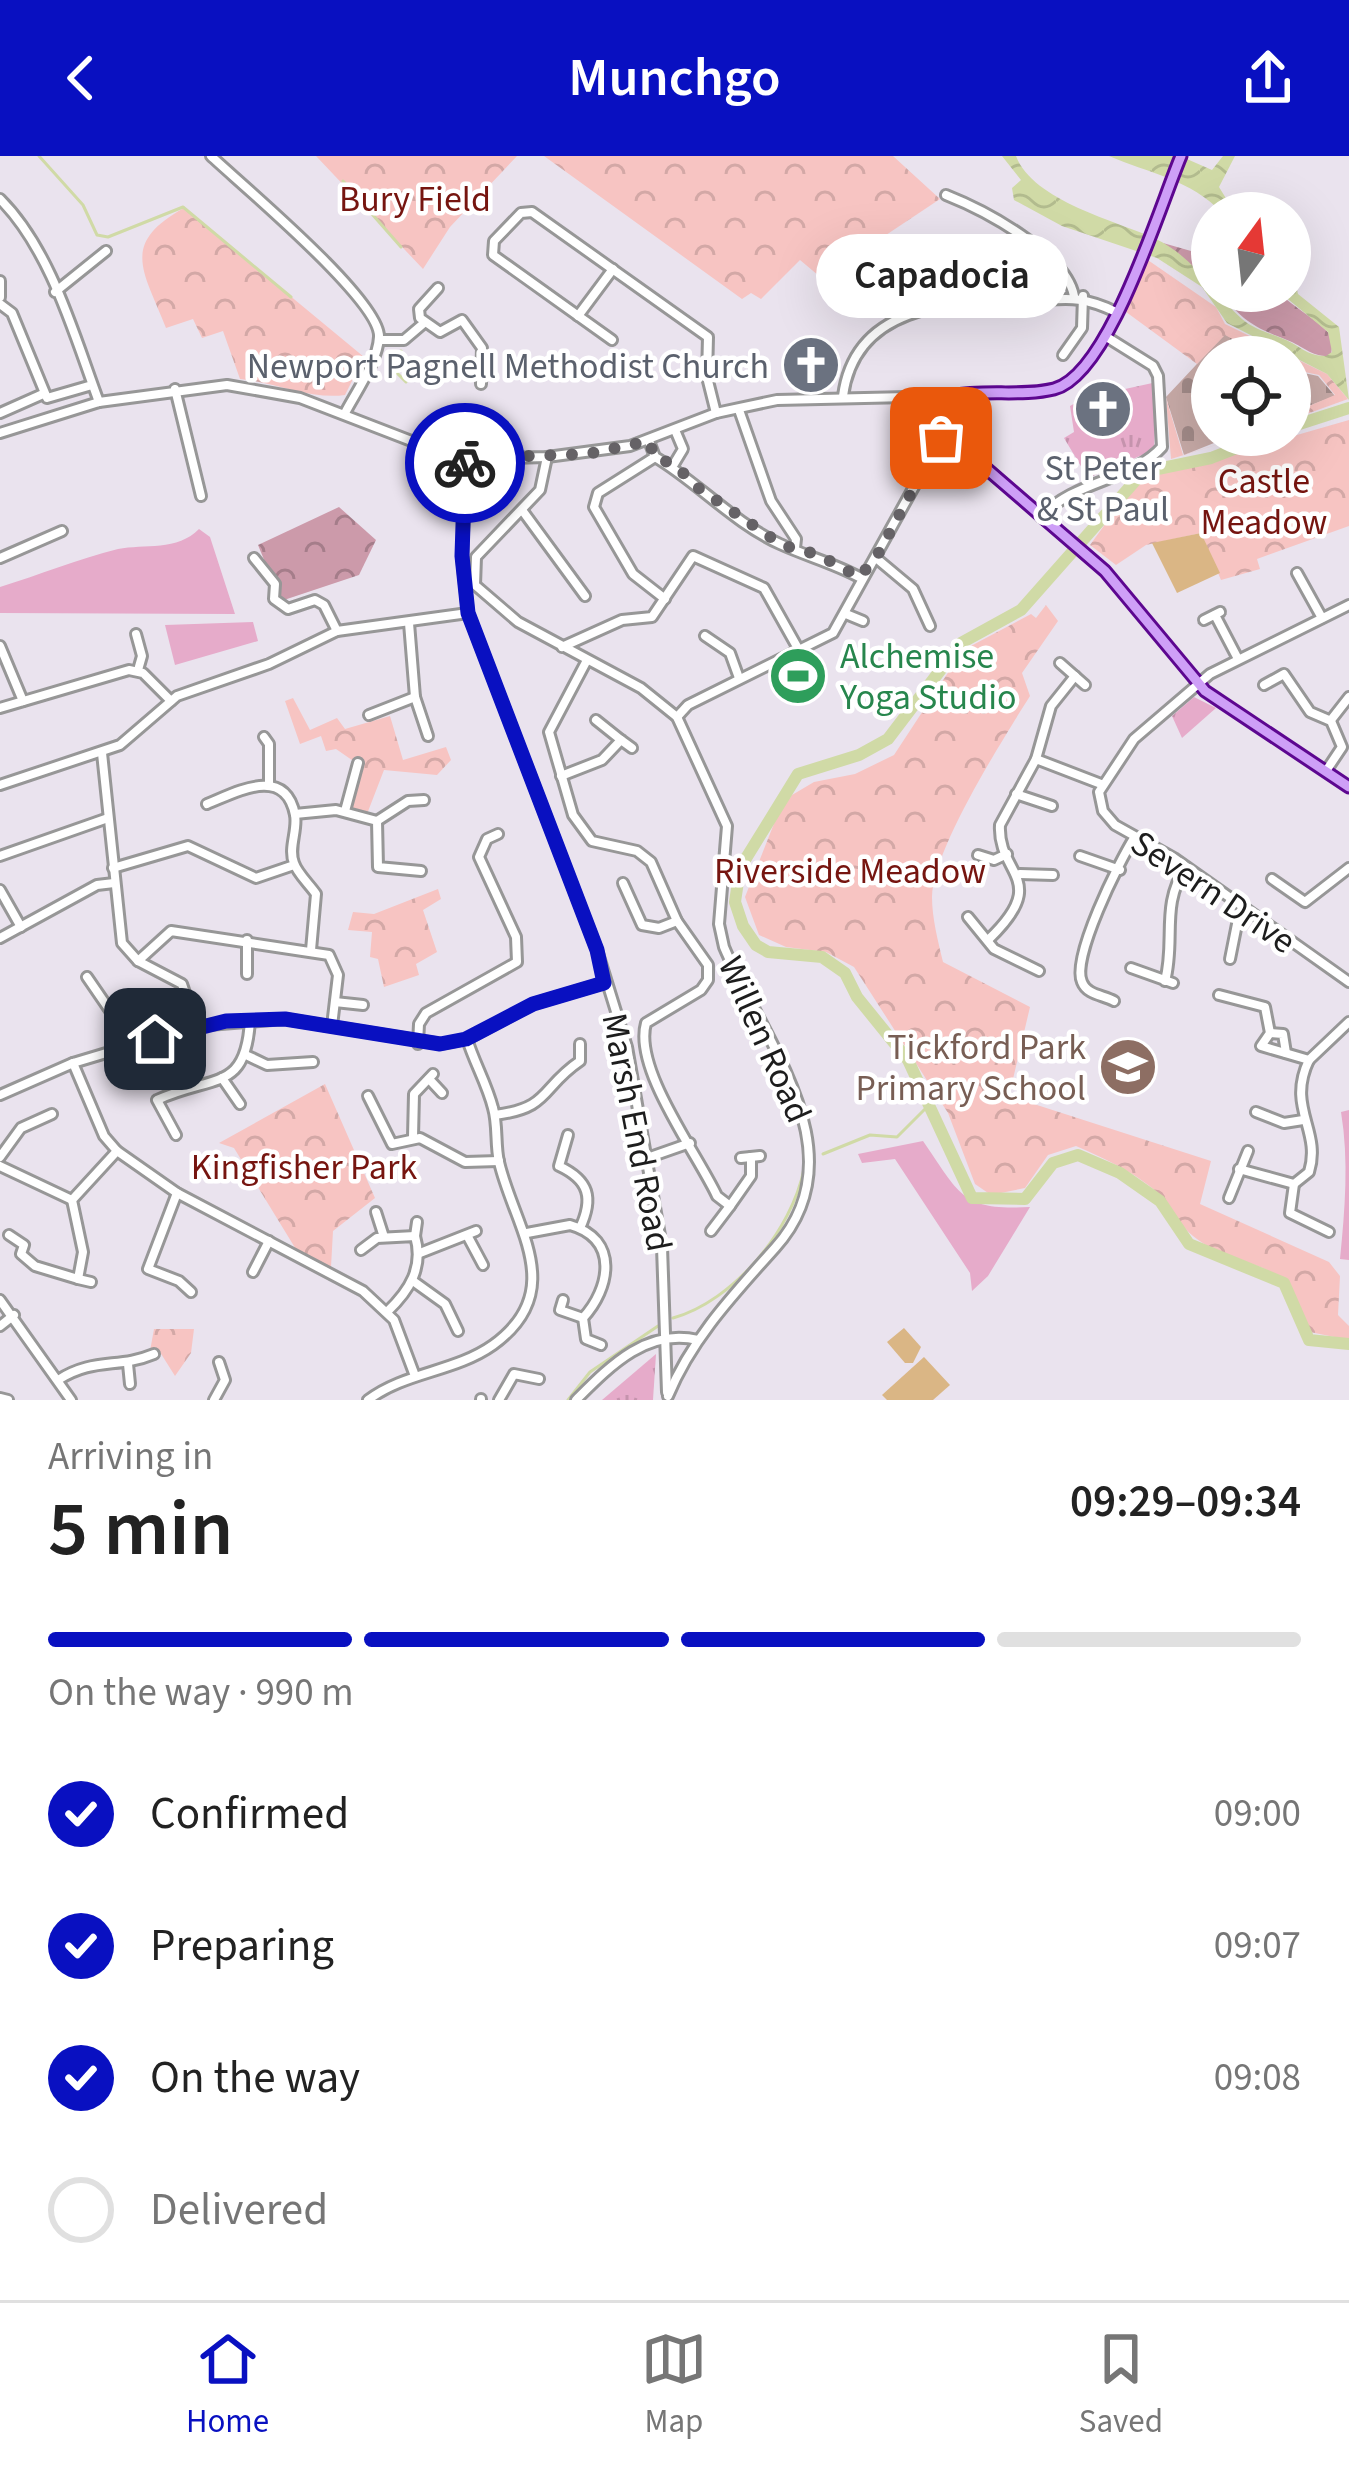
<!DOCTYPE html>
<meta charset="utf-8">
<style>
body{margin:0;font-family:"Source Sans 3",sans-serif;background:#f2f2f2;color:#222;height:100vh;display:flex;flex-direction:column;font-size:45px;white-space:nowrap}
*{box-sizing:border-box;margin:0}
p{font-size:39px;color:#767676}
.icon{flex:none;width:66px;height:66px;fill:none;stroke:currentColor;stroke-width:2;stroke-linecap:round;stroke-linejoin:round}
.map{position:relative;height:1244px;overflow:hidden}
.side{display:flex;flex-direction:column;background:#fff;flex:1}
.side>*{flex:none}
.needle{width:78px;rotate:15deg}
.controls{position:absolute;left:1191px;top:36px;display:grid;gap:24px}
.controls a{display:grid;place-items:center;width:120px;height:120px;border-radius:50%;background:#fff;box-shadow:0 12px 48px #0002;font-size:60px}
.pin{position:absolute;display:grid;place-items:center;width:102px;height:102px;color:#fff;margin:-51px;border-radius:24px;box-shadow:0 6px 18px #0006}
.courier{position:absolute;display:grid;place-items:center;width:120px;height:120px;margin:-60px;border:9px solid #0910c1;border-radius:50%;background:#fff;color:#222;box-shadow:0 3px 15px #0007}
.bubble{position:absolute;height:84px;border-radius:42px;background:#fff;box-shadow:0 12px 48px #0002;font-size:39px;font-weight:600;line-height:84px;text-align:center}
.overview em{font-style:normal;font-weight:600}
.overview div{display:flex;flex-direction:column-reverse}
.overview{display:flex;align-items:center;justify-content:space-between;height:204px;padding:0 48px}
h1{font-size:78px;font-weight:600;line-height:90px}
.bar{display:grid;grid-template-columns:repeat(4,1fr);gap:18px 12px;align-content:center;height:144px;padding:0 48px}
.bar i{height:15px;border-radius:9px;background:#e0e0e0}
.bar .on{background:#0910c1}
.bar p{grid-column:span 4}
ol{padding:0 48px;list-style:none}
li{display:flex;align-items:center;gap:36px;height:132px}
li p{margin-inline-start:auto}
li .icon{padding:12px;border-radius:50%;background:#0910c1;color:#fff;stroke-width:4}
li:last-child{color:#767676}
li i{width:66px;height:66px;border:6px solid #e0e0e0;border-radius:50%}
header{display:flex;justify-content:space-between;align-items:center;height:156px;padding:0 48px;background:#0910c1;color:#fff;font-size:54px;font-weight:600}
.tabs{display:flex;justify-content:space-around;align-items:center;height:168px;border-top:3px solid #e0e0e0;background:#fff;font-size:33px;color:#767676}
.tabs a{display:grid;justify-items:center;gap:6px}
.tabs .on{color:#0910c1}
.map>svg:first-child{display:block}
.grass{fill:url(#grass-tufts);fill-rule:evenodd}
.forest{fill:url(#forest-crowns)}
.cemetery{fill:url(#cemetery-stones)}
.park{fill:url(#park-crowns)}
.garden{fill:#e6abca}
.pitch{fill:#dab685}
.water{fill:url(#water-waves)}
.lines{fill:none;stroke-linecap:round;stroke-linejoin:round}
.stream{stroke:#d0daa6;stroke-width:3}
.river{stroke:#d0daa6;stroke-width:12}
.minor-casing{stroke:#979797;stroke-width:14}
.major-casing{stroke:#5d0790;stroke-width:15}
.minor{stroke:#fff;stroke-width:8}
.major{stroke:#ce9ff7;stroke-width:9}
.done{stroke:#656266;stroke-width:12;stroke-dasharray:0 21.6}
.route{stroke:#0910c1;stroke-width:15}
.labels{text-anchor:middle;stroke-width:9;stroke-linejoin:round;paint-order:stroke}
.park-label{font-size:36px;fill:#761510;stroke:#fff}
.worship-label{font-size:36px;fill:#5b616d;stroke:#fff;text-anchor:end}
.leisure-label{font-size:36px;fill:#27864d;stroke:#fff;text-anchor:start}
.street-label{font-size:36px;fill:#1d1d1d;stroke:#fff}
.education-label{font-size:36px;fill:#785e54;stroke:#fff;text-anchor:end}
</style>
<header><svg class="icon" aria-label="back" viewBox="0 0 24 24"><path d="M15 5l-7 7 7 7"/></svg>Munchgo<svg class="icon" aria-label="share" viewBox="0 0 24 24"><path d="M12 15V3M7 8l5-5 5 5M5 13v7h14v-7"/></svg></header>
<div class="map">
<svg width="1349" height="1244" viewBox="0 0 1349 1244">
<defs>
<pattern id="grass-tufts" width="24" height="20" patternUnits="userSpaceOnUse" patternTransform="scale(3)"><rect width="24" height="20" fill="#e6abca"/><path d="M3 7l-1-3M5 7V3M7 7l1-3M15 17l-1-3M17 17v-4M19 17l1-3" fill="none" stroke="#c593ad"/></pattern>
<pattern id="forest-crowns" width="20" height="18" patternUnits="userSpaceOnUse" patternTransform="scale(3)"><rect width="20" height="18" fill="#cc9aaa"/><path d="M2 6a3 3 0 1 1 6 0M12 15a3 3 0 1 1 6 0" fill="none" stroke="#a57d8a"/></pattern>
<pattern id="cemetery-stones" width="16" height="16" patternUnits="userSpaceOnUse" patternTransform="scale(3)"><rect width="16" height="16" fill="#c6a9a6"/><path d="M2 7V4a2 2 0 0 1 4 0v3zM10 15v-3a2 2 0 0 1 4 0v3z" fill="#a08987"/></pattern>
<pattern id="park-crowns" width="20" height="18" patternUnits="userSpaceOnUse" patternTransform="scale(3)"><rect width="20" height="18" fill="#f7c4c2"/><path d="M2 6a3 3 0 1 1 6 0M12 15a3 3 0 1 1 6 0" fill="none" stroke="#d3a8a6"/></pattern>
<pattern id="water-waves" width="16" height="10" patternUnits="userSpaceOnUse" patternTransform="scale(3)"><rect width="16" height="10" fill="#d0daa6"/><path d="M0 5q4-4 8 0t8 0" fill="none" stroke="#b2bb8e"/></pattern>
</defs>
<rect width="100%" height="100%" fill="#eae3ee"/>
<g class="grass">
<path d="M1157 226 1154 294 1088 322 1064 282 1074 276 1070 250 1084 242ZM1128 243 1130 259 1118 260V265L1085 269 1077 263 1081 247Z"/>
<polygon points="1194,541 1216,552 1182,582 1172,560"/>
<polygon points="656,1198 653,1244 602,1244"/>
</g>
<g class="forest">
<polygon points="1163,87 1191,95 1212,91 1212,128"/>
<path d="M1218 135H1277C1295 153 1318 163 1333 182L1331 200C1311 201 1305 191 1287 184 1251 170 1244 165 1218 135Z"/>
<polygon points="339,351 376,384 359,419 281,445 258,389"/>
</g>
<g class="cemetery">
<polygon points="1225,178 1264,201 1212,201 1212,279 1234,279 1184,299 1166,241"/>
<polygon points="1290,214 1318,220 1335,240 1290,257"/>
</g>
<g class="park">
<polygon points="316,0 517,0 450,71 423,113"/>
<polygon points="544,0 893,0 940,43 856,99 831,130 800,104 761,143 751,137 742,143"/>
<path d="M184 52 364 201 345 239C311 244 275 226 240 223L223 175 202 182 193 163 166 172C144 115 119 88 184 52Z"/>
<polygon points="1142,100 1216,151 1225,168 1327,218 1348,243 1290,264 1290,258 1335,239 1319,219 1290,213 1290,201 1266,201 1225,179 1197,208 1122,153"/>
<polygon points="1166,242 1183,299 1248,279 1171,303"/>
<polygon points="1349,264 1349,370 1257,403 1260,413 1221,424 1201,377 1146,389 1116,409 1090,389 1130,334 1151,321"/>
<path d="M1046 449 1058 465 1022 517 1030 540C1003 583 933 693 932 741 932 762 938 785 943 806L1030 851 1009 940 1211 1005 1200 1048 1329 1106 1340 1120 1338 1159 1349 1170V1184L1310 1176C1277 1086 1251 1125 1193 1080 1181 1071 1174 1055 1164 1043 1141 1019 1106 1003 1076 990L1048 999 1025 1032 991 1039 975 1028 948 957 854 811 826 796 786 791 759 779 745 741 777 660 792 639 814 626 855 618 894 599 955 506 969 491 1031 458 1036 462Z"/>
<polygon points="293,542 310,574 337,562 345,573 390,560 403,604 446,591 451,604 437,619 384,614 367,658 349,652 362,611 336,593 326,595 321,580 300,588 285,545"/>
<polygon points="438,733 441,743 423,754 437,796 416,808 419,819 384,831 378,803 370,801 372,776 348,774 353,756 374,758"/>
<polygon points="325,928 375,1042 333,1075 331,1111 297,1095 234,992 219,987"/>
<polygon points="154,1173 194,1173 191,1197 175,1220 158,1193 150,1195"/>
</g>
<g class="garden">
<path d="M199 373 210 381 235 458 0 457V431C39 419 78 403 118 393 144 388 178 395 199 373Z"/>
<polygon points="253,466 258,485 175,509 165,469"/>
<path d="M1349 954V1104L1340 1103C1345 1054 1349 1004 1341 956Z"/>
<path d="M923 985C960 1038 961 1055 1030 1051L988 1120 972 1135 970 1117 895 1003 862 1007 858 998Z"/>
</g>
<g class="pitch">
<polygon points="1201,377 1220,417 1177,437 1152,387"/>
<polygon points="904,1172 921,1191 913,1207 905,1207 887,1186"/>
<polygon points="924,1201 950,1229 933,1244 887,1244 882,1239"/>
</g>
<g class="water">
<path d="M1002 0H1016C1033 45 1117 65 1156 83 1195 102 1213 137 1242 163 1257 176 1276 178 1292 187 1304 194 1311 200 1326 200L1332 196 1328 176 1278 135H1290V106L1298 138 1339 171 1349 244 1327 218 1227 167 1202 131 1157 102 1062 70 1014 44 1012 32 1021 24Z"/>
<path d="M1109 0H1180L1212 14 1223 0H1235L1219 31 1235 57H1222C1192 24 1148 17 1109 0Z"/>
</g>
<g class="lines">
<g class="stream">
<polyline points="39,0 83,49 97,79 108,81 183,51 291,141"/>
<polyline points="343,25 401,91"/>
<polyline points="401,195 397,217 406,226"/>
<polyline points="823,998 870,979 897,981 927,951"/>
<path d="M673 1162C734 1145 792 1074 804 1013"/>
<polyline points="568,1244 590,1216 658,1170"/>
</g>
<g class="river">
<polyline points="1290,271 1349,252"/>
<polyline points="1270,279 1211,302 1143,316 1021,454 961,487 888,583 859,599 798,618 740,712 735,746 743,770 756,789 768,796 822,801 845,817 857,841 908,904 972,1042 1025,1043 1053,1007 1078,999 1120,1017 1160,1045 1189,1088 1284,1127 1309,1184 1349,1188"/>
</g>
<g class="minor-casing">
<g id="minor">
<path d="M211 0C242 29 381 145 379 181 378 205 356 236 345 257"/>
<path d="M946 39C984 54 1066 97 1074 140"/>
<path d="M0 43C51 94 74 179 99 246"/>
<polyline points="0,125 0,141"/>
<polyline points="438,132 419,153 420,162 440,176 462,164 482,192 481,228"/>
<polyline points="55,136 106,95"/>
<polyline points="0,148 12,157 47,242 92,229"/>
<polyline points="578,160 613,113"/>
<polyline points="379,184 404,184 424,167"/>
<polyline points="612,184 493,99 494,85 521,57 532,56 708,181 707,221 716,257"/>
<polyline points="1063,199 1082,172 1083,140"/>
<polyline points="175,233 201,340"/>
<path d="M843 240C855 150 946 146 1018 145 1062 145 1074 136 1116 156"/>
<polyline points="739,254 771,345 796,383 795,392"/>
<polyline points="0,257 43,238"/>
<polyline points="0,277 99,246 227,229 300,242 458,303 547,301 630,290 716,257 777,244 952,240"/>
<path d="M649 285 655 301C696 325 734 367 780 388 806 400 833 407 859 421"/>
<path d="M547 301 540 334 476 401 475 429 518 466 641 532 677 561 727 670 719 768 724 791C764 886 860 998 775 1092 734 1138 692 1182 668 1240"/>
<polyline points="655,301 598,337 594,351 633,418 665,443"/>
<polyline points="466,304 462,401 468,457 597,794 627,891 662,1091 667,1236"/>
<polyline points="674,308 683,293 675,274"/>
<polyline points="522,354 585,440"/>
<path d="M1041 361C1074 324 1132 325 1162 291L1158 220 1153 210 1105 180"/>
<polyline points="0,402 62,375"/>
<polyline points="254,402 275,428 274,443 288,453 315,444 324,449 337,475"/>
<polyline points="876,402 913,433 930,470"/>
<polyline points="1297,417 1322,462"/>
<polyline points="1349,449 1210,518 1134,583 1099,636 1103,655 1115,669 1174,702 1349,826"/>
<polyline points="846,458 863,465"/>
<polyline points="1215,459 1237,501"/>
<polyline points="1204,464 1220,456"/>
<polyline points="409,467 415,541 428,580"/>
<polyline points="136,478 142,500 138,514"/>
<polyline points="705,480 730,497 739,522"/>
<polyline points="0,490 23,545"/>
<polyline points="562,491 622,464 652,461 693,400 764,432 800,496"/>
<path d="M586 506 549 576 573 659 592 685 637 695 651 706 677 765 708 809V824L701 834 646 867C633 913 697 997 717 1040L730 1050 751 1020V1001"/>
<polyline points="1060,507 1085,529"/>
<polyline points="1264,529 1284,518 1310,556 1331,565 1342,591 1326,615"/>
<polyline points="0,552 129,514 143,517 171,545"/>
<polyline points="369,559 415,541"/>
<polyline points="677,561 688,549 833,477 941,282 953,273"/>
<polyline points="1331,564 1349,541"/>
<polyline points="264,581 269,588 269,629"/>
<polyline points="621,584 632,592"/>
<polyline points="102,597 122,787 138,805 182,828 196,870"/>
<polyline points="1036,603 1051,550 1075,520"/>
<polyline points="561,620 602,604 621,584 596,564"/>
<polyline points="0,629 120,589 177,540 269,508 337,475 468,457"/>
<polyline points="1016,638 1052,650"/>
<path d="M207 648C235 637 285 608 295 659 298 674 288 692 294 707 297 717 310 729 316 738L311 794"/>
<polyline points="345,655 358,607"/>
<polyline points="295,658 336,654 377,665 378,711 421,715"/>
<polyline points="377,665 408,645 424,644"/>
<polyline points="978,699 994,704 1007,698"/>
<polyline points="0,700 108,662"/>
<polyline points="1080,700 1120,714"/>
<polyline points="113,712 188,690 256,722 294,709"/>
<polyline points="1020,718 1053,719"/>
<polyline points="1272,723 1305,746 1349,712"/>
<polyline points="623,727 642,769 659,772 677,765"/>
<polyline points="0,734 21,771"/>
<polyline points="968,761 994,793 1039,815"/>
<polyline points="0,782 97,729 114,727"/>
<polyline points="247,784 247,818"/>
<path d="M988 784C1052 723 997 719 1000 669L1036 603 1101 628"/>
<polyline points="1230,803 1237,768 1247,754"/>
<polyline points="138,805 171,775 329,799 338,819 332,870"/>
<polyline points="1131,812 1173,827"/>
<polyline points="87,821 135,891"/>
<path d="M1165 825C1176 784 1160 749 1186 711"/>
<polyline points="1219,839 1265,851 1270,877 1261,890 1309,904"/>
<path d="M1114 845C1103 839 1087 839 1082 826 1071 802 1119 706 1134 682"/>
<polyline points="335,846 363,849"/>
<polyline points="1270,877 1283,878 1286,897"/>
<polyline points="418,888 419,868 426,857 517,806 516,781 479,701 487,683 498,678"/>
<polyline points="248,900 267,909 313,906"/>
<polyline points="1309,904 1349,866"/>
<polyline points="73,907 104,980 117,995 177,1037 363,1135 394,1164 415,1220"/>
<polyline points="222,922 240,948"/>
<polyline points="429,923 442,937"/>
<polyline points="0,939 73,907 196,870 285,863 441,888 467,883 533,848 604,827"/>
<polyline points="368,940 392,988 420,982 465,1006 499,1005"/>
<polyline points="1256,956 1284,967 1303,964"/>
<path d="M495 959C551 952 540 932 580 905V888"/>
<path d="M176 979 157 944C213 918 246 937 250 864"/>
<path d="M568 979 559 1010C589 1024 594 1042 580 1072"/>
<polyline points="413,981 414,938 433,918"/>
<polyline points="0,1001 21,972 52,958"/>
<polyline points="650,1001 690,987"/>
<polyline points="741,1002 760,1000"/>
<polyline points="0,1010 72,1044"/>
<path d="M1239 1013 1294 1028 1309 1016C1322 974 1286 952 1309 904"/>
<polyline points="1294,1028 1290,1057 1329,1076"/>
<polyline points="177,1037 148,1113 179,1125 191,1136"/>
<polyline points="1229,1042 1248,995"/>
<polyline points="376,1056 384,1081"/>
<polyline points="711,1075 730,1050"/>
<path d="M527 1077 570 1069C620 1083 610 1133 583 1162L586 1183 601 1189"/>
<polyline points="9,1079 24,1089 21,1098 35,1110 78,1123 83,1096 72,1044 117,995"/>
<polyline points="415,1080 417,1066"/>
<polyline points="468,1081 483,1109"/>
<path d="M361 1094 377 1082 415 1080C424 1111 410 1134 387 1156"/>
<polyline points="420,1097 476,1075"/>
<polyline points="253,1116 269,1085"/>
<polyline points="78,1123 91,1126"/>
<polyline points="413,1125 445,1148 458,1175"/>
<polyline points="0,1144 71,1244"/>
<polyline points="563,1144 560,1154 583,1162"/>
<polyline points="0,1170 14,1159"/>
<polyline points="128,1208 130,1228"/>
<path d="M58 1224C94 1201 118 1213 154 1198"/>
<polyline points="0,1242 8,1244"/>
<polyline points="481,1243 481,1244"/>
<polyline points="214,1244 225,1224 219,1206"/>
<path d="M368 1244C405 1216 455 1216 493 1189 569 1134 514 1071 499 1006 495 988 498 969 493 952 487 928 474 906 467 883"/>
<polyline points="499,1244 514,1218 539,1223"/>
<path d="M576 1244C611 1209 647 1172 698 1184"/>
</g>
</g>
<g class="major-casing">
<path id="major" d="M1181 0C1159 52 1109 219 1054 233 1021 241 985 233 952 240L953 273 966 295 1105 415 1205 535 1349 631"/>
</g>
<use href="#minor" class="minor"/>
<use href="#major" class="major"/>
</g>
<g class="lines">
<polyline class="done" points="465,307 477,302 587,298 649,285 655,302 674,308 697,331 782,389 819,399 859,421 876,402 941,282"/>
<polyline class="route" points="155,883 226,865 285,863 440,888 466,883 533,848 604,827 597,794 468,457 462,400 465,307"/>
</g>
<defs>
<g id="church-disc" transform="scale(3)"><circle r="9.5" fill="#6b7280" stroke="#fff"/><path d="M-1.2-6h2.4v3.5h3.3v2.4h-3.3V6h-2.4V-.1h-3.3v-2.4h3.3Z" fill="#fff"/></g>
<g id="stadium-disc" transform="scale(3)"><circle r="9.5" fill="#2e9e5b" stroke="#fff"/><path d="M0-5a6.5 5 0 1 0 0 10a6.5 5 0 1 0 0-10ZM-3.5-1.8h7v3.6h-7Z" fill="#fff"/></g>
<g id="school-disc" transform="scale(3)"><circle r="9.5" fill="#8d6e63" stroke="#fff"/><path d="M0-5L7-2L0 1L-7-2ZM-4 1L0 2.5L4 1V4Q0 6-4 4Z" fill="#fff"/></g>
</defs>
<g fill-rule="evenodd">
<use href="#church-disc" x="811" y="209"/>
<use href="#church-disc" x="1103" y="253"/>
<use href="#stadium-disc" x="798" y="520"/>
<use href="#school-disc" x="1128" y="911"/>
</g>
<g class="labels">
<g class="park-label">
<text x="415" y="55">Bury Field</text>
<text x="1264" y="337">Castle<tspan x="1264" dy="41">Meadow</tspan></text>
<text x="850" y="727">Riverside Meadow</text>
<text x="304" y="1023">Kingfisher Park</text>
</g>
<g class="worship-label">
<text x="769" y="222">Newport Pagnell Methodist Church</text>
<text x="1103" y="324" text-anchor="middle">St Peter<tspan x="1103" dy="41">&amp; St Paul</tspan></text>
</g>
<g class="leisure-label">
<text x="840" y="512">Alchemise<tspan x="840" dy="41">Yoga Studio</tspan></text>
</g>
<g class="street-label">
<text transform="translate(1214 735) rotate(34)" y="13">Severn Drive</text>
<text transform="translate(766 883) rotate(66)" y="13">Willen Road</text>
<text transform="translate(638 976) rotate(79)" y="13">Marsh End Road</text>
</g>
<g class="education-label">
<text x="1086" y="903">Tickford Park<tspan x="1086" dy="41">Primary School</tspan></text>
</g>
</g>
</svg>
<div class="controls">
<a><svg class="needle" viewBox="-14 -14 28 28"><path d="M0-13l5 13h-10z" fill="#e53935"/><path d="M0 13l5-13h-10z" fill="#767676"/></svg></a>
<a><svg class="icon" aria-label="locate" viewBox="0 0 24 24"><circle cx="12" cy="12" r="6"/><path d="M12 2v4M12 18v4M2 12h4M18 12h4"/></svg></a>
</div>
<div class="pin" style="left:941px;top:282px;background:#ea580c"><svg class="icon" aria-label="bag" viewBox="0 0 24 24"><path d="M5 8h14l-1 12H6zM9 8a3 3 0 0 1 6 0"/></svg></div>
<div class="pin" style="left:155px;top:883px;background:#1f2937"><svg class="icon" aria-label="home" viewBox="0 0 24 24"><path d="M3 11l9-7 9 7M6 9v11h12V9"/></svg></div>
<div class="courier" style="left:465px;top:307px"><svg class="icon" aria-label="bike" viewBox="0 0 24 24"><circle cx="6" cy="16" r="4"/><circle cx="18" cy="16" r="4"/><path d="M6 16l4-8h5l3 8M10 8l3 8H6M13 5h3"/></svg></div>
<div class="bubble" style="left:816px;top:78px;width:252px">Capadocia</div>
</div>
<section class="side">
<div class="overview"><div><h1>5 min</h1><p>Arriving in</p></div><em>09:29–09:34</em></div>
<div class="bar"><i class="on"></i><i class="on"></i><i class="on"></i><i></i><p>On the way · 990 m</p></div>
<ol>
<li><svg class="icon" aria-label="check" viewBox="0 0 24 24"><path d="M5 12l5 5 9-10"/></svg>Confirmed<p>09:00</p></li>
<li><svg class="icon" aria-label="check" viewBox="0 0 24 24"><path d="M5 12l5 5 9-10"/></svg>Preparing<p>09:07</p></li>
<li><svg class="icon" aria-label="check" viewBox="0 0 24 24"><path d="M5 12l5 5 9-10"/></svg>On the way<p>09:08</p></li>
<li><i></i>Delivered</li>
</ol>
</section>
<nav class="tabs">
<a class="on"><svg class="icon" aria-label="home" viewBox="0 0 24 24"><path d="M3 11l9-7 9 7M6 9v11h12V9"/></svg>Home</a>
<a><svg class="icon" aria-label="map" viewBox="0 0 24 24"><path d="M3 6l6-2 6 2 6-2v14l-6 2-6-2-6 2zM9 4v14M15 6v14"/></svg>Map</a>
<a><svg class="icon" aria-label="saved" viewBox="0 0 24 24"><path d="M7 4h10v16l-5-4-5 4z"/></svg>Saved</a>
</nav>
